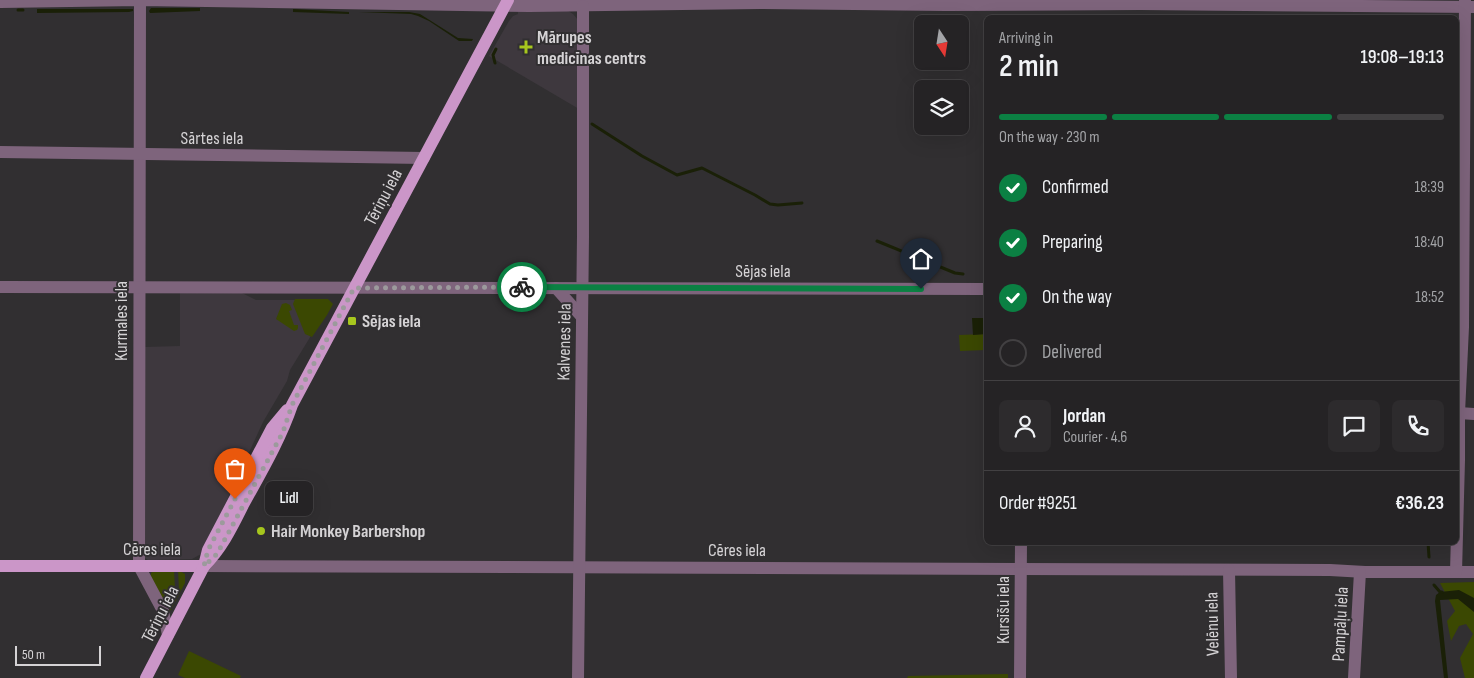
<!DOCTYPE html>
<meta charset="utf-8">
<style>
body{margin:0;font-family:"Sofia Sans Condensed",sans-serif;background:#2d2b2d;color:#f1f3f6;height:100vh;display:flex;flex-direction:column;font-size:19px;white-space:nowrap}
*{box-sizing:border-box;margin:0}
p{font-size:16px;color:#a3a4a7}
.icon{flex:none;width:28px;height:28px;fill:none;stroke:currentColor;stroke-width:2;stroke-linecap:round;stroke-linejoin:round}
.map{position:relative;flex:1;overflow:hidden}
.side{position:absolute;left:984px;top:15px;width:475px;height:530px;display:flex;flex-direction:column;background:#252325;border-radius:8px;box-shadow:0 5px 20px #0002,0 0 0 1px #424042}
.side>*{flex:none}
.needle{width:32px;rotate:168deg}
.fabs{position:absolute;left:914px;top:15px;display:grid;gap:10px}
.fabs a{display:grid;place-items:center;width:55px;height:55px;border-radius:8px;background:#252325;box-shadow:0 5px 20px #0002,0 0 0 1px #424042;font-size:25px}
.scale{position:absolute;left:15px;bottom:12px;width:86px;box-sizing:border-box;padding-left:5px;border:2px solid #d5d3d5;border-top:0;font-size:14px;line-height:18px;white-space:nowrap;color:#d5d3d5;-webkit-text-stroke:4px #312f31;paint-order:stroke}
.pin{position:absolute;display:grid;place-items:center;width:42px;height:42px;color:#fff;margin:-51px -21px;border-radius:50% 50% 50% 0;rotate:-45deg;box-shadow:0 0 5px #0007}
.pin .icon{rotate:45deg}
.courier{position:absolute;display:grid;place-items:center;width:50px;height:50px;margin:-25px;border:4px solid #0b8043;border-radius:50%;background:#fff;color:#222;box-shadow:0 1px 6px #0007}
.bubble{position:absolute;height:35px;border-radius:8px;background:#252325;box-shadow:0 5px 20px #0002,0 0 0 1px #424042;font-size:16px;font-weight:600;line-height:35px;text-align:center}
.headline em{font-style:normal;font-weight:600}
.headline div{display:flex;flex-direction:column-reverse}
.headline{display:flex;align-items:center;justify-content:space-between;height:85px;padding:0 15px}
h1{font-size:32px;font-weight:600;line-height:38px}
.bar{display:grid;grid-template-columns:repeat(4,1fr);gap:8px 5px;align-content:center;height:60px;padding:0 15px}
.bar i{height:6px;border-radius:4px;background:#424042}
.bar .on{background:#0b8043}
.bar p{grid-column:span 4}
.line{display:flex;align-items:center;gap:12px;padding:0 15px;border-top:1px solid #424042}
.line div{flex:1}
.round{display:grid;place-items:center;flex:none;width:52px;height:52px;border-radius:8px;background:#2d2b2d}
ol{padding:0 15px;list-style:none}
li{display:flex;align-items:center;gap:15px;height:55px}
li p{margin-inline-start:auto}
li .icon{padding:5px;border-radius:50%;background:#0b8043;color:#fff;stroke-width:4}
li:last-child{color:#a3a4a7}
li i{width:28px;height:28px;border:2px solid #424042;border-radius:50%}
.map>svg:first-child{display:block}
.built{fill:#3e383e}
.green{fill:#3b4802}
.water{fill:#1a2007}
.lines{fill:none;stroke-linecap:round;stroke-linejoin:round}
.stream{stroke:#1a2007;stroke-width:3}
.minor{stroke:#7e647c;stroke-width:12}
.major{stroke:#cb96c8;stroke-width:12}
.done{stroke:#9c9a9c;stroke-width:5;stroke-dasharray:0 9}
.route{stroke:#0b8043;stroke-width:6}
.poi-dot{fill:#a7c71e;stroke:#312f31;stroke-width:2}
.labels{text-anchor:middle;stroke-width:4;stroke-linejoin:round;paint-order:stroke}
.poi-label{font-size:18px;font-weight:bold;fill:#d5d3d5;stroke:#312f31;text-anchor:start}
.street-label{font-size:18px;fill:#d5d3d5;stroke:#312f31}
</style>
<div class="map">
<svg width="1474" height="678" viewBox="0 0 1474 678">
<rect width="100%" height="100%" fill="#312f31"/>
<g class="built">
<polygon points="518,11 568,11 573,14 579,21 579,109 489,56 509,21 513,16 518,14"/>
<polygon points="180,292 240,292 256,300 328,300 331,303 290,370 287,381 263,422 206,546 201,554 192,559 148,560 143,557 145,347 180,346"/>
</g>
<g class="green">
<polygon points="295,299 328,299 333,304 327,315 312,337 305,334 293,304"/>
<polygon points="286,303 290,305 292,310 289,311 294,325 298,325 298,328 297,330 294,331 276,319 282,304"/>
<polygon points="986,334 986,350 960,351 959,335"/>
<polygon points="174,570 175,589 166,606 151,576 151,573 154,571"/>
<polygon points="178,570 185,574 185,583 171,610 169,611 179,590"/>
<polygon points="1474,582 1474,678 1465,678 1460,658 1473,634 1466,624 1459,626 1451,641 1447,621 1455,611 1440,583"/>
<polygon points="189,651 241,676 240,678 185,678 178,675"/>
<polygon points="1008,674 1008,678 907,678 908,676"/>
</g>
<g class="water">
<polygon points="151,8 200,8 200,11 150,13 149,11"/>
<polygon points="37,9 133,9 133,11 129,12 37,13"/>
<polygon points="293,9 349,12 349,14 293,12"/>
<polygon points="359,12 409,12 420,14 458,38 473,39 472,41 459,41 429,21 418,16 411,14"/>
<polygon points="972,318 986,318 986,334 973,335"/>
<polygon points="1459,590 1474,598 1474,612 1458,599 1440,600 1448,678 1444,678 1435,601 1436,595 1440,592"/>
</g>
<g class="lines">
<g class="stream">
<polyline points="18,10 23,10"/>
<polyline points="495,63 493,55 496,49"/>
<polyline points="592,124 642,156 677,175 702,168 755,195 770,204 778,205 802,203"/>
<polyline points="877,241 955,273 963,274"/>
<polyline points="1428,542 1429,557"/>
<polyline points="1434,585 1440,592 1442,592"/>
</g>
<g class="minor">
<polyline points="140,0 139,566 163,611 168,635"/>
<polyline points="0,2 140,0 529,6 760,3 945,5 1140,4 1474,7"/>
<polyline points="0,152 424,158"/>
<polyline points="0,287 986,289"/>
<polyline points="556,288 582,317"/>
<polyline points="1459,413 1474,414"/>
<polyline points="204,566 1330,570 1365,572 1474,572"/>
<polyline points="1229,570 1231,678"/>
<polyline points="1456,572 1459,460 1459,413 1463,327 1465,0"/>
<polyline points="578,678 583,236 583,6"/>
<polyline points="1020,678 1021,542"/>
<polyline points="1354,678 1360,572"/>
</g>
<g class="major">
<polyline points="0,566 204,566"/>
<path d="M204 566C222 548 232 527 243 505 261 472 280 440 292 405L508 0"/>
<polyline points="146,678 204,566 208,550 272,428 287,410"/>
</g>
</g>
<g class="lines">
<polyline class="done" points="235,499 208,550 204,566 217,554 257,480 283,432 292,405 354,288 522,287"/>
<polyline class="route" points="522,287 921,289"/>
</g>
<g class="poi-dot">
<path d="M523.5 39.5h5v5h5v5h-5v5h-5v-5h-5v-5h5z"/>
<rect x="347" y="316" width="10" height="10" rx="2.5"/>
<circle cx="261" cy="531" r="5"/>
</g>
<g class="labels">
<g class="poi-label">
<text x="537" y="43">Mārupes<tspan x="537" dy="21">medicīnas centrs</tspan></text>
<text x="362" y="327">Sējas iela</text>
<text x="271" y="537">Hair Monkey Barbershop</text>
</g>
<g class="street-label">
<text x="212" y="144">Sārtes iela</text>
<text transform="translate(383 197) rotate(-62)" y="6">Tēriņu iela</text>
<text x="763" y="277">Sējas iela</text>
<text transform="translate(121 321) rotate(-90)" y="6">Kurmales iela</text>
<text transform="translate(564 342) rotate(-89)" y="6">Kalvenes iela</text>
<text x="152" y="555">Cēres iela</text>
<text x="737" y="556">Cēres iela</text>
<text transform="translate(1003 610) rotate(-90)" y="6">Kursīšu iela</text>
<text transform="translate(160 614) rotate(-63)" y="6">Tēriņu iela</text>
<text transform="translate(1212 624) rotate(-91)" y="6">Velēnu iela</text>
<text transform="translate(1340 624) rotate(-87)" y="6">Pampāļu iela</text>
</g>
</g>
</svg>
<div class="fabs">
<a><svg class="needle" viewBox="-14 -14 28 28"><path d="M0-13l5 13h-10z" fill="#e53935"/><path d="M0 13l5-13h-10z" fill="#a3a4a7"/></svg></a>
<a><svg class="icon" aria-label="layers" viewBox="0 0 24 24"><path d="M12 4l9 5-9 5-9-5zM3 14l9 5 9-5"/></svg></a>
</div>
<div class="scale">50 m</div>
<div class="pin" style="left:235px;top:499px;background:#ea580c"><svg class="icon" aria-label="bag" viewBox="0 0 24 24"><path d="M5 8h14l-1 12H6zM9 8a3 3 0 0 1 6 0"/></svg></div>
<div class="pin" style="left:921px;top:289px;background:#1f2937"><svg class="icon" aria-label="home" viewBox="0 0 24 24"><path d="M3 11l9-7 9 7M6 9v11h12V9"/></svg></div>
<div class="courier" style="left:522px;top:287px"><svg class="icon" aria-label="bike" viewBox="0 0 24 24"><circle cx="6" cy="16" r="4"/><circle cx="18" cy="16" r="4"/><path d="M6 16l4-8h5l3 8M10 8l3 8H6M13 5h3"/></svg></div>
<div class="bubble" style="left:265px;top:481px;width:48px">Lidl</div>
<section class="side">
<div class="headline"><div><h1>2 min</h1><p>Arriving in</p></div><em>19:08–19:13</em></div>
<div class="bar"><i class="on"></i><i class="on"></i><i class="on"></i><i></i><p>On the way · 230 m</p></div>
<ol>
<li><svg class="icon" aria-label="check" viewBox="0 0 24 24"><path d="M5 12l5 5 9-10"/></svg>Confirmed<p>18:39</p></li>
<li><svg class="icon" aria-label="check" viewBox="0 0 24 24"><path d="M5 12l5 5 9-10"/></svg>Preparing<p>18:40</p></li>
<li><svg class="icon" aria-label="check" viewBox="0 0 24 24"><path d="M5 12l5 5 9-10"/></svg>On the way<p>18:52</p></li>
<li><i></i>Delivered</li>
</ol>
<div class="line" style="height:90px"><a class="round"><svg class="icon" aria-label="person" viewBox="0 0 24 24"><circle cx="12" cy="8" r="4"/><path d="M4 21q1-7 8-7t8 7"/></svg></a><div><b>Jordan</b><p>Courier · 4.6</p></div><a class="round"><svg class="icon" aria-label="chat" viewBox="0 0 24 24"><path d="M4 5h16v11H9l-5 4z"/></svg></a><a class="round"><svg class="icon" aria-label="phone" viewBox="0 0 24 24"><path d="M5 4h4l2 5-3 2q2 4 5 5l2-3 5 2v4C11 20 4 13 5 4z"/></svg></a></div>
<div class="line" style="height:65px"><div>Order #9251</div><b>€36.23</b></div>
</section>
</div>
